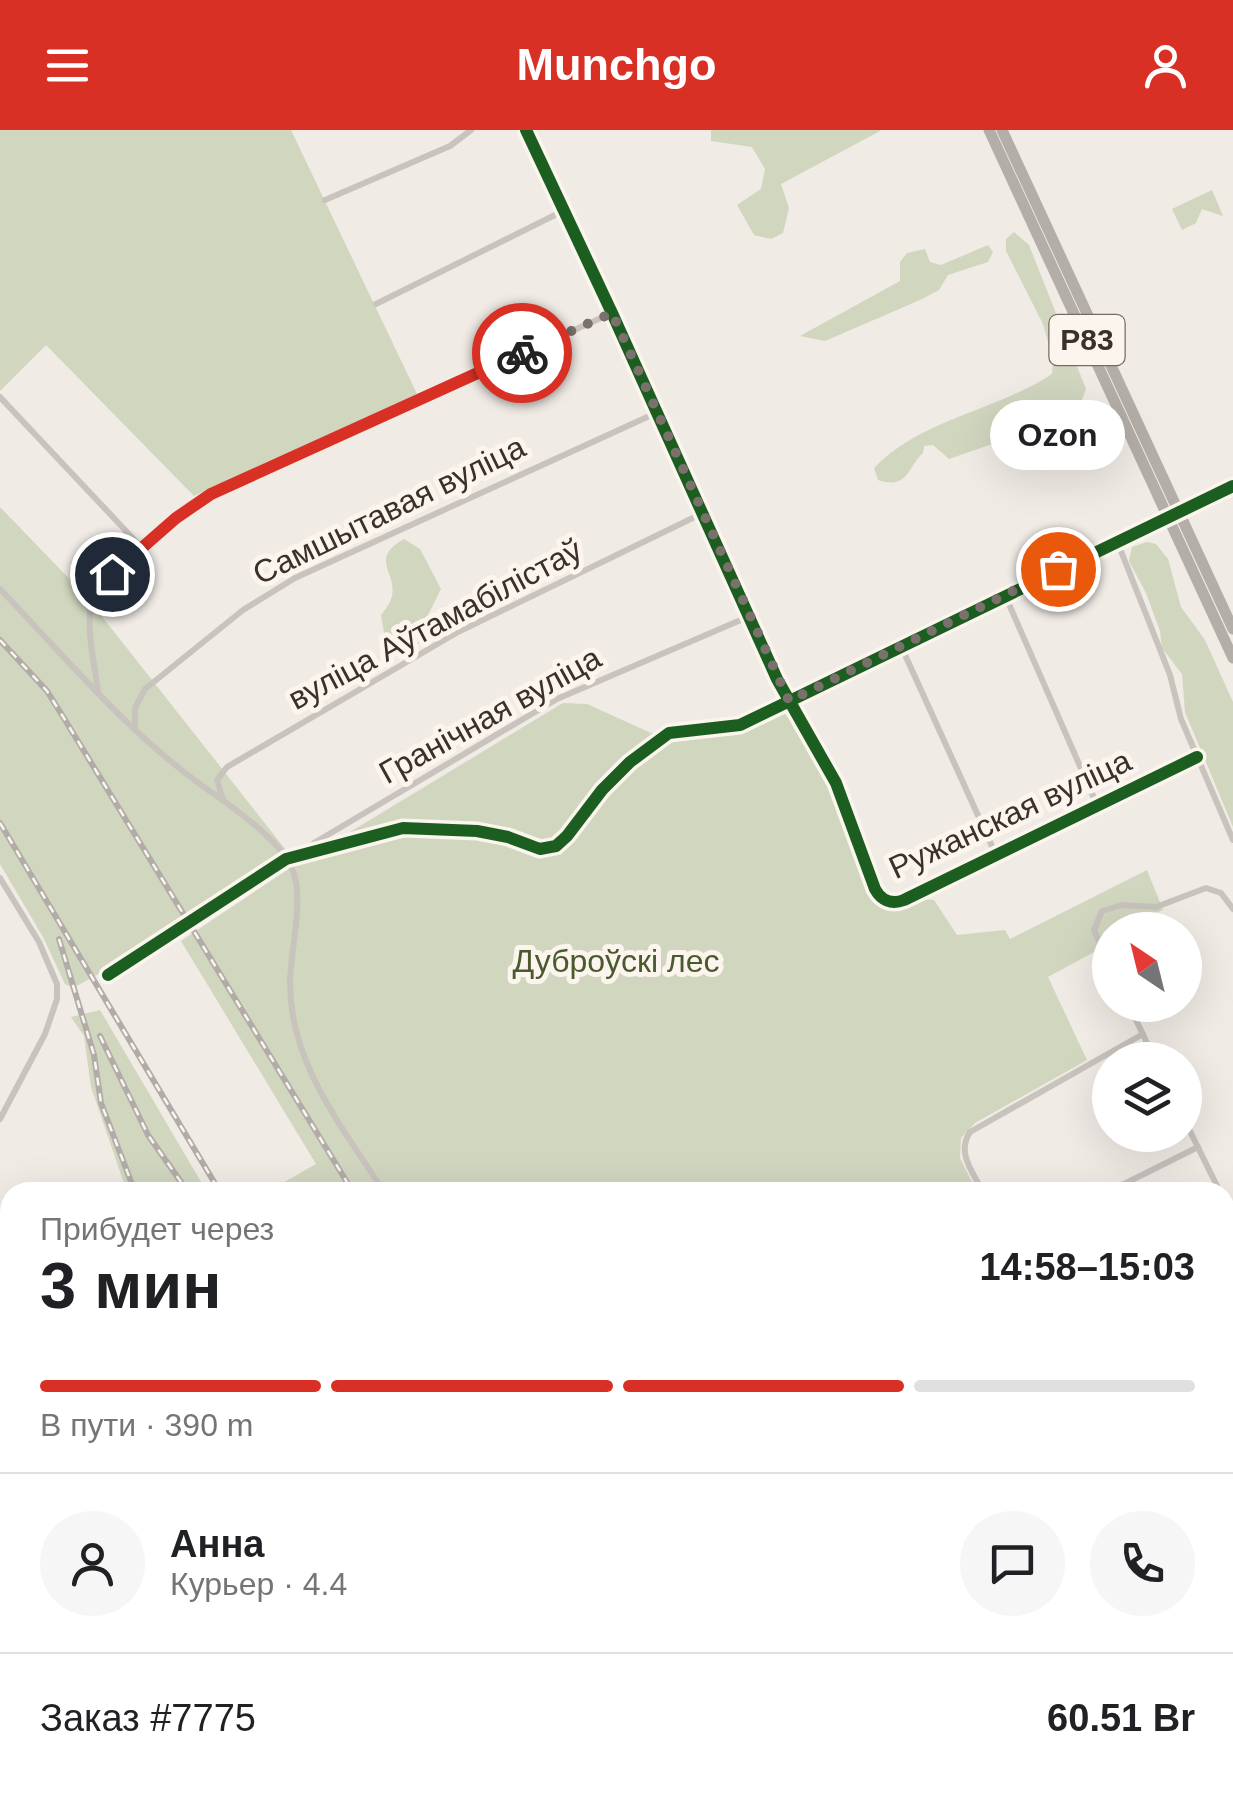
<!DOCTYPE html>
<html lang="ru">
<meta charset="utf-8">
<style>
body{margin:0;font-family:Helvetica,sans-serif;background:#f6f6f6;color:#202124;height:100vh;display:flex;flex-direction:column;font-size:38px;white-space:nowrap}
*{box-sizing:border-box;margin:0}
p{font-size:32px;color:#757577}
.icon{flex:none;width:55px;height:55px;fill:none;stroke:currentColor;stroke-width:2;stroke-linecap:round;stroke-linejoin:round}
.map{position:relative;flex:1;overflow:hidden}
.details{position:absolute;left:0px;top:1052px;width:1235px;height:622px;display:flex;flex-direction:column;background:#fff;border-radius:30px 30px 0 0;box-shadow:0 10px 40px #0002}
.details>*{flex:none}
.needle{width:65px;rotate:325deg}
.tools{position:absolute;left:1092px;top:782px;display:grid;gap:20px}
.tools a{display:grid;place-items:center;width:110px;height:110px;border-radius:50%;background:#fff;box-shadow:0 10px 40px #0002;font-size:50px}
.pin{position:absolute;display:grid;place-items:center;width:85px;height:85px;color:#fff;margin:-42px;border:5px solid #fff;border-radius:50%;box-shadow:0 2px 10px #0007}
.courier{position:absolute;display:grid;place-items:center;width:100px;height:100px;margin:-50px;border:8px solid #d93025;border-radius:50%;background:#fff;color:#222;box-shadow:0 2px 12px #0007}
.bubble{position:absolute;height:70px;border-radius:35px;background:#fff;box-shadow:0 10px 40px #0002;font-size:32px;font-weight:800;line-height:70px;text-align:center}
.overview em{font-style:normal;font-weight:800}
.overview div{display:flex;flex-direction:column-reverse}
.overview{display:flex;align-items:center;justify-content:space-between;height:170px;padding:0 40px}
h1{font-size:65px;font-weight:800;line-height:75px}
.bar{display:grid;grid-template-columns:repeat(4,1fr);gap:15px 10px;align-content:center;height:120px;padding:0 40px}
.bar i{height:12px;border-radius:8px;background:#e0e0e0}
.bar .on{background:#d93025}
.bar p{grid-column:span 4}
.line{display:flex;align-items:center;gap:25px;padding:0 40px;border-top:2px solid #e0e0e0}
.line div{flex:1}
.round{display:grid;place-items:center;flex:none;width:105px;height:105px;border-radius:52px;background:#f6f6f6}
header{display:flex;justify-content:space-between;align-items:center;height:130px;padding:0 40px;background:#d93025;color:#fff;font-size:45px;font-weight:800}
.map>svg:first-child{display:block}
.green{fill:#d1d6bf}
.lines{fill:none;stroke-linecap:round;stroke-linejoin:round}
.minor{stroke:#c9c3be;stroke-width:6}
.secondary{stroke:#bab3ae;stroke-width:9}
.trunk{stroke:#b4aea8;stroke-width:11}
.rail-casing{stroke:#b1aca8;stroke-width:6}
.rail{stroke:#fbf5ee;stroke-width:2.5;stroke-dasharray:8;stroke-linecap:butt}
.cycleway-casing{stroke:#fbf5ee;stroke-width:19}
.cycleway{stroke:#1b5e20;stroke-width:12}
.done{stroke:#7a716c;stroke-width:10;stroke-dasharray:0 18}
.route{stroke:#d93025;stroke-width:12}
.labels{text-anchor:middle;stroke-width:10;stroke-linejoin:round;paint-order:stroke}
.shield{fill:#fbf5ee;stroke:#756b66;stroke-width:2.5}
.shield-label{font-size:30px;font-weight:bold;fill:#3b302b}
.street-label{font-size:32px;fill:#3b302b;stroke:#fbf5ee}
.park-label{font-size:32px;fill:#4a5a2e;stroke:#fbf5ee}
</style>
<header><svg class="icon" aria-label="menu" viewBox="0 0 24 24"><path d="M4 6h16M4 12h16M4 18h16"/></svg>Munchgo<svg class="icon" aria-label="person" viewBox="0 0 24 24"><circle cx="12" cy="8" r="4"/><path d="M4 21q1-7 8-7t8 7"/></svg></header>
<div class="map">
<svg width="1233" height="1674" viewBox="0 0 1233 1674">
<rect width="100%" height="100%" fill="#f0ebe5"/>
<g class="green">
<polygon points="0,0 291,0 417,264 194,366 46,215 0,261"/>
<polygon points="711,0 880,0 880,1 781,54 789,78 783,103 771,109 754,105 737,75 761,59 765,39 752,17 711,11"/>
<polygon points="1212,60 1223,86 1202,79 1196,93 1182,100 1172,79"/>
<path d="M1014 102 1029 115 1086 259 1081 272 1064 284 1045 292 1033 290 995 313 949 329 933 315 924 316 923 323C907 338 908 360 878 350L874 338C921 289 996 281 1052 244L1053 230 1043 194 1006 121V109Z"/>
<polygon points="988,115 993,122 988,132 948,145 939,160 920,170 825,211 800,206 900,151 900,132 907,123 925,119 930,132 941,135"/>
<polygon points="0,377 85,465 286,720 106,840 73,858 65,854 43,807 0,734"/>
<path d="M404 409 420 419 441 459 425 491 429 508 410 519 395 517 384 503 381 485C415 448 360 434 404 409Z"/>
<polygon points="1147,412 1156,414 1168,429 1181,477 1205,510 1233,572 1233,697 1185,582 1182,544 1162,518 1160,501 1146,463 1129,431 1132,417"/>
<path d="M563 573 587 574 651 603 727 606 777 583 790 585 804 600 830 648 865 756C889 791 903 765 934 770L957 805 1005 800 1010 809 1147 740 1163 780 1103 802 1107 815 1048 847 1087 930 975 993 961 1008 960 1028 977 1062H267L316 1034 181 811 284 742Z"/>
<polygon points="100,880 207,1062 127,1062 91,957 84,906 71,887"/>
<polygon points="36,1665 113,1665 124,1674 44,1674"/>
</g>
<g class="lines">
<g class="minor">
<path d="M526 0 612 183 777 549 836 653 875 759C881 770 891 775 904 770L1197 627"/>
<polyline points="325,70 450,16 471,0"/>
<polyline points="376,174 565,80"/>
<polyline points="0,267 142,418"/>
<polyline points="1180,380 1233,356"/>
<polyline points="1117,411 1170,545 1181,589 1233,710"/>
<path d="M0 459C68 530 133 609 214 664 239 682 285 714 294 744 303 773 291 820 290 851 289 933 342 996 384 1062"/>
<polyline points="1005,465 1097,675"/>
<polyline points="901,516 996,725"/>
<path d="M98 562C95 535 86 502 91 475 98 438 204 367 239 351L612 183"/>
<polyline points="135,599 135,578 145,559 243,480 295,448 656,283"/>
<polyline points="223,670 217,650 227,637 458,502 703,383"/>
<polyline points="314,713 557,569 750,486"/>
<polyline points="0,748 39,812 57,854 57,869 45,904 0,989"/>
<polyline points="1110,837 1094,800 1102,781 1122,775 1156,777 1206,758 1221,763 1233,779"/>
<polyline points="108,845 286,729 403,698 477,701 508,707 540,719 556,716 567,706 602,660 630,632 669,603 740,595 1169,386"/>
<polyline points="1129,875 1155,930"/>
<polyline points="1185,991 1220,1062"/>
<path d="M983 1062C973 1042 956 1023 970 1002L1143 904"/>
<polyline points="1108,1062 1198,1017"/>
<polyline points="1225,1073 1233,1089"/>
<polyline points="1225,1167 1233,1165"/>
<polyline points="0,1511 10,1505"/>
<polyline points="1108,1665 1112,1674"/>
</g>
<g class="secondary">
<polyline points="0,1439 10,1446"/>
<polyline points="225,1665 233,1674"/>
</g>
<g class="trunk">
<polyline points="989,0 1233,528"/>
<polyline points="1002,0 1233,499"/>
</g>
<g class="rail-casing">
<g id="rail">
<polyline points="0,510 47,561 62,585 353,1062"/>
<polyline points="0,693 220,1062"/>
<polyline points="59,809 94,925 101,973 135,1062"/>
<polyline points="100,906 148,1005 188,1062"/>
<polyline points="669,1665 672,1674"/>
<polyline points="700,1665 706,1674"/>
</g>
</g>
<use href="#rail" class="rail"/>
<g class="cycleway-casing">
<g id="cycleway">
<path d="M526 0 612 183 777 549 836 653 875 759C881 770 891 775 904 770L1197 627"/>
<polyline points="108,845 286,729 403,698 477,701 508,707 540,719 556,716 567,706 602,660 630,632 669,603 740,595 1233,356"/>
</g>
</g>
<use href="#cycleway" class="cycleway"/>
</g>
<g class="lines">
<polyline class="done" points="522,223 612,183 789,571 1058,439"/>
<polyline class="route" points="112,444 176,388 211,364 522,223"/>
</g>
<g class="labels">
<rect class="shield" x="1049.5" y="185" width="75" height="50" rx="8"/>
<g class="shield-label">
<text x="1087" y="220">Р83</text>
</g>
<g class="street-label">
<text transform="translate(389 380) rotate(-26)" y="11">Самшытавая вуліца</text>
<text transform="translate(435 494) rotate(-28)" y="11">вуліца Аўтамабілістаў</text>
<text transform="translate(490 585) rotate(-29)" y="11">Гранічная вуліца</text>
<text transform="translate(1010 684) rotate(-25)" y="11">Ружанская вуліца</text>
</g>
<g class="park-label">
<text x="616" y="842">Дуброўскі лес</text>
</g>
</g>
</svg>
<div class="tools">
<a><svg class="needle" viewBox="-14 -14 28 28"><path d="M0-13l5 13h-10z" fill="#e53935"/><path d="M0 13l5-13h-10z" fill="#757577"/></svg></a>
<a><svg class="icon" aria-label="layers" viewBox="0 0 24 24"><path d="M12 4l9 5-9 5-9-5zM3 14l9 5 9-5"/></svg></a>
</div>
<div class="pin" style="left:1058px;top:439px;background:#ea580c"><svg class="icon" aria-label="bag" viewBox="0 0 24 24"><path d="M5 8h14l-1 12H6zM9 8a3 3 0 0 1 6 0"/></svg></div>
<div class="pin" style="left:112px;top:444px;background:#1f2937"><svg class="icon" aria-label="home" viewBox="0 0 24 24"><path d="M3 11l9-7 9 7M6 9v11h12V9"/></svg></div>
<div class="courier" style="left:522px;top:223px"><svg class="icon" aria-label="bike" viewBox="0 0 24 24"><circle cx="6" cy="16" r="4"/><circle cx="18" cy="16" r="4"/><path d="M6 16l4-8h5l3 8M10 8l3 8H6M13 5h3"/></svg></div>
<div class="bubble" style="left:990px;top:270px;width:135px">Ozon</div>
<section class="details">
<div class="overview"><div><h1>3 мин</h1><p>Прибудет через</p></div><em>14:58–15:03</em></div>
<div class="bar"><i class="on"></i><i class="on"></i><i class="on"></i><i></i><p>В пути · 390 m</p></div>
<div class="line" style="height:180px"><a class="round"><svg class="icon" aria-label="person" viewBox="0 0 24 24"><circle cx="12" cy="8" r="4"/><path d="M4 21q1-7 8-7t8 7"/></svg></a><div><b>Анна</b><p>Курьер · 4.4</p></div><a class="round"><svg class="icon" aria-label="chat" viewBox="0 0 24 24"><path d="M4 5h16v11H9l-5 4z"/></svg></a><a class="round"><svg class="icon" aria-label="phone" viewBox="0 0 24 24"><path d="M5 4h4l2 5-3 2q2 4 5 5l2-3 5 2v4C11 20 4 13 5 4z"/></svg></a></div>
<div class="line" style="height:130px"><div>Заказ #7775</div><b>60.51 Br</b></div>
</section>
</div>
